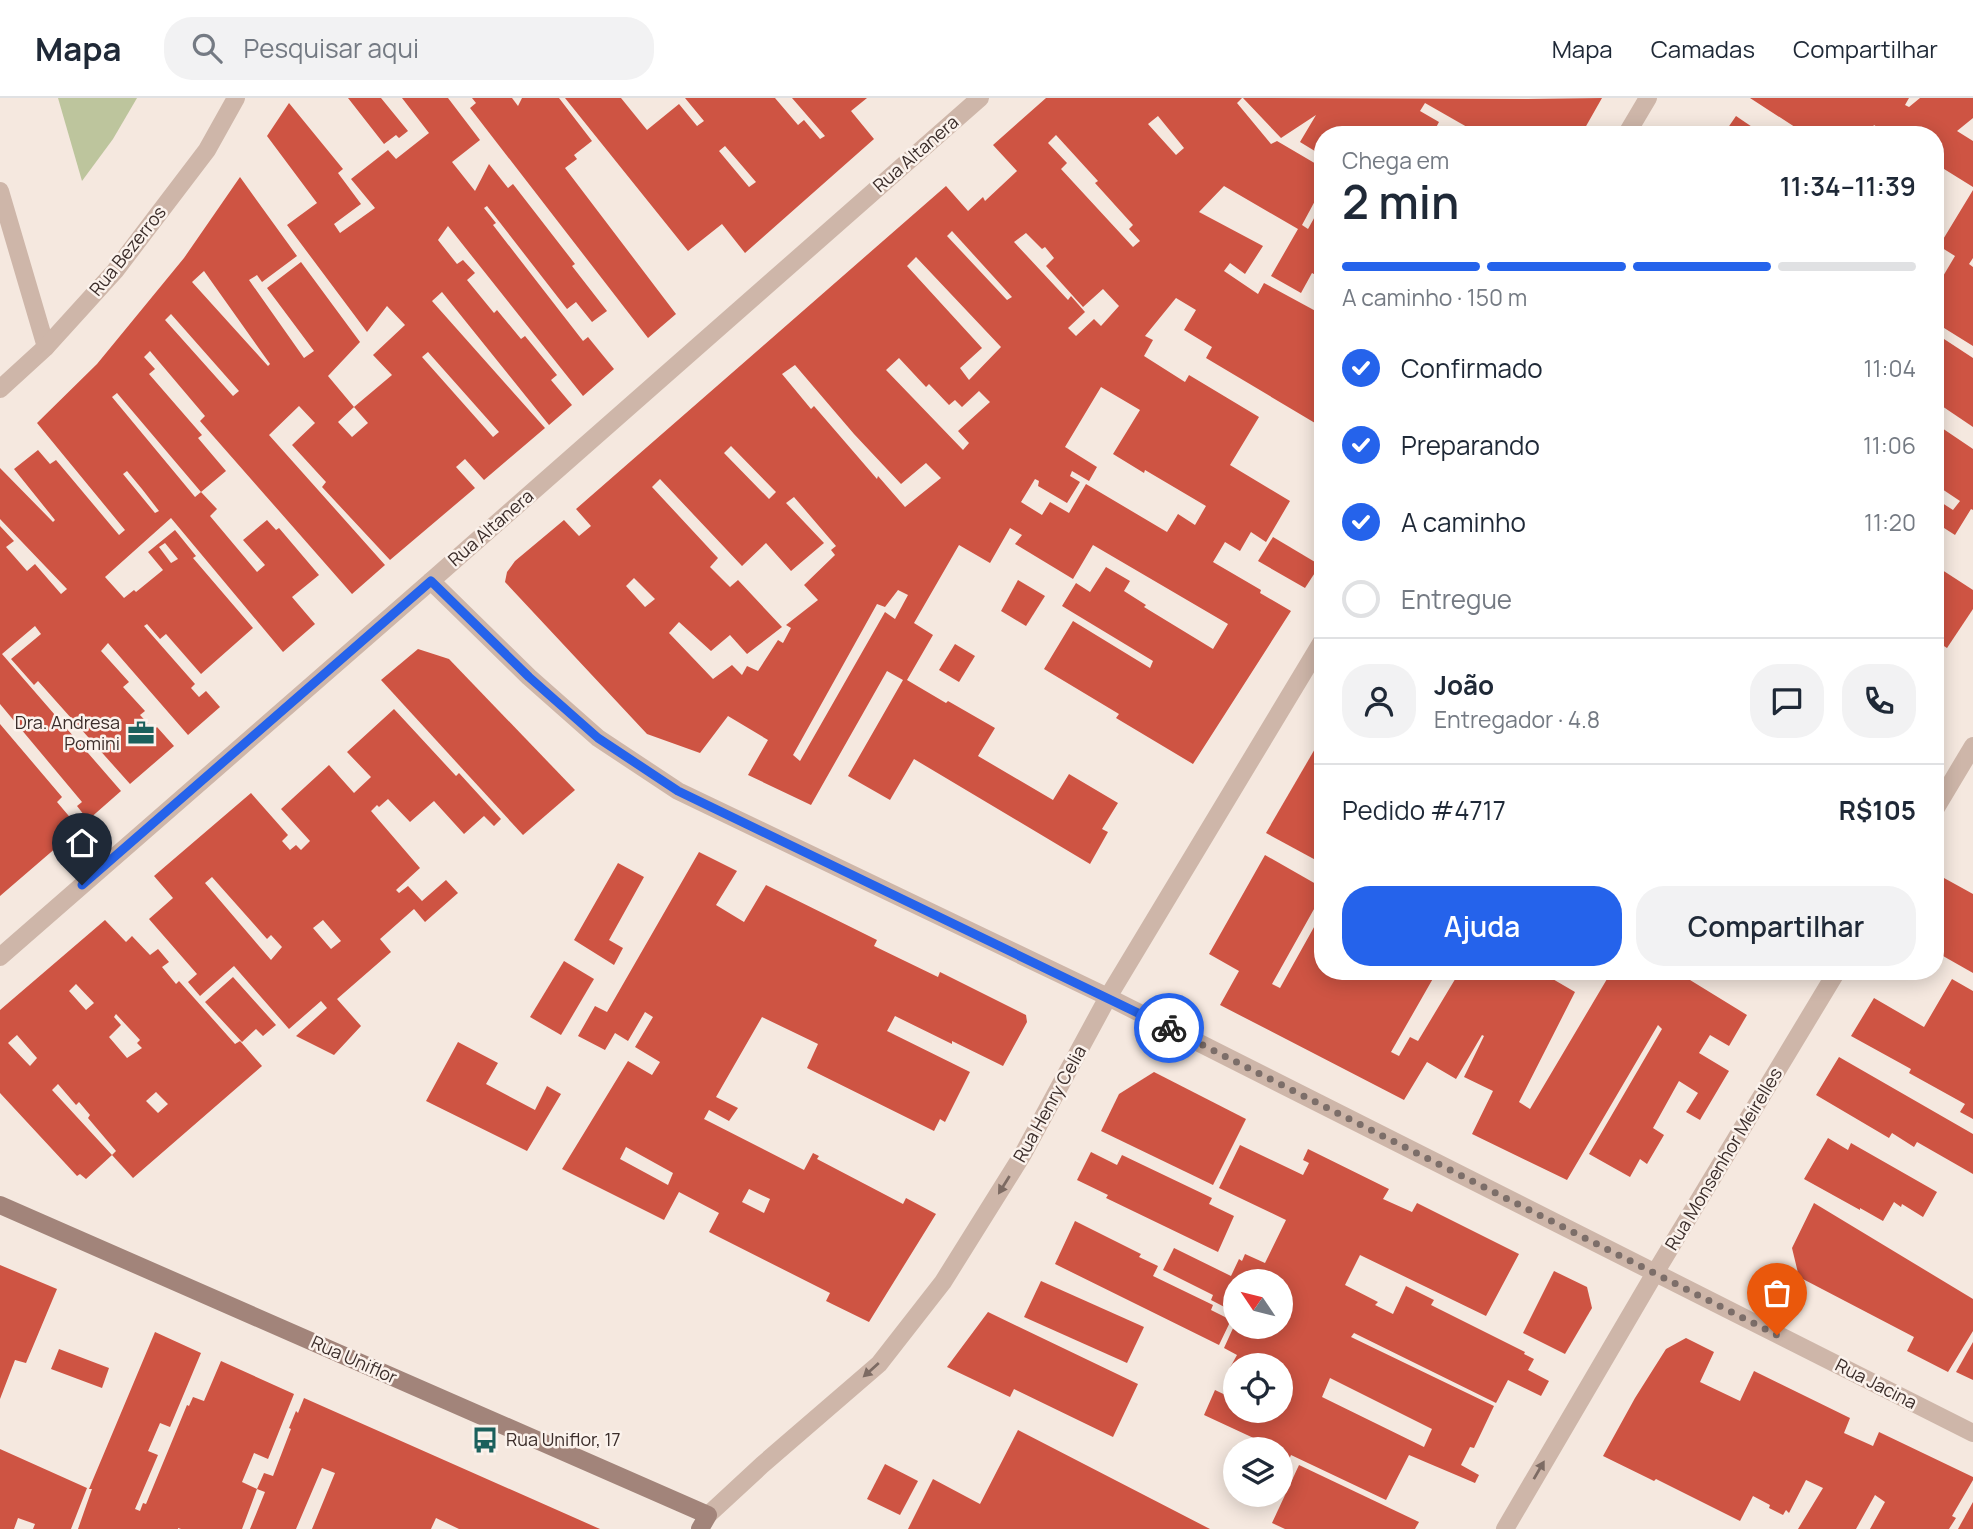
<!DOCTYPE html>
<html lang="pt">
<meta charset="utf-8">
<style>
body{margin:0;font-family:Manrope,sans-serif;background:#f2f2f3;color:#1f2937;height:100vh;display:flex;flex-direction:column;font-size:26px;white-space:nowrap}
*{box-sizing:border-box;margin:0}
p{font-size:23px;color:#747a83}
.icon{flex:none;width:38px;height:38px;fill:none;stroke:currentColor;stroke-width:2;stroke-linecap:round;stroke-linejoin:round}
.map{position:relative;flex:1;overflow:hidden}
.details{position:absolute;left:1314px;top:28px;width:630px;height:854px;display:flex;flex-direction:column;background:#fff;border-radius:28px;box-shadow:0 4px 18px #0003}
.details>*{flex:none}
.needle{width:46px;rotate:305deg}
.controls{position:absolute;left:1223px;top:1171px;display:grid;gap:14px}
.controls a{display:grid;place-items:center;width:70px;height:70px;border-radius:50%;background:#fff;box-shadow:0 4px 18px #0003;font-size:35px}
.pin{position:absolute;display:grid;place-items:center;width:60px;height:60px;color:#fff;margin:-72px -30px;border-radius:50% 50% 50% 0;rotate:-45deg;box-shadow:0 0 7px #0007}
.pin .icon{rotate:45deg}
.courier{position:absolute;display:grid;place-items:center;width:70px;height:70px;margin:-35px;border:5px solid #2563eb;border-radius:50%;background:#fff;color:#222;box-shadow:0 2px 9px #0007}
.summary em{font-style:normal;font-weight:600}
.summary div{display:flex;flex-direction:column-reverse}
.summary{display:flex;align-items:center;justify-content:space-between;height:119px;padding:0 28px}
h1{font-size:46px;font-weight:600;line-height:52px}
.bar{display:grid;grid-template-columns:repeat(4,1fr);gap:10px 7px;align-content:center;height:84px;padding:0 28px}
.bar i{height:9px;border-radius:5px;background:#e0e1e3}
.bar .current{background:#2563eb}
.bar p{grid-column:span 4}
.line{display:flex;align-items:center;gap:18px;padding:0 28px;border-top:2px solid #e0e1e3}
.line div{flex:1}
.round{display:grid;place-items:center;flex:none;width:74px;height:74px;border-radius:28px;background:#f2f2f3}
ol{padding:0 28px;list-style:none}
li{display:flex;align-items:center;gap:21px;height:77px}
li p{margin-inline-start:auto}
li .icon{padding:7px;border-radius:50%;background:#2563eb;color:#fff;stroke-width:4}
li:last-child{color:#747a83}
li i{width:38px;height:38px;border:4px solid #e0e1e3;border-radius:50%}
.cta{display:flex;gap:14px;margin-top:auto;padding:14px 28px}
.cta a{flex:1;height:80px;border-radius:28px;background:#2563eb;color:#fff;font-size:28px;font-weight:600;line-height:80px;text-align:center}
.cta a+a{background:#f2f2f3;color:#1f2937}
header{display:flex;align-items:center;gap:42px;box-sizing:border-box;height:98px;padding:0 35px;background:#fff;border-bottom:2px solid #e0e1e3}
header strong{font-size:33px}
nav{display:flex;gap:38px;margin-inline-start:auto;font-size:24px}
.search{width:490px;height:63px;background:#f2f2f3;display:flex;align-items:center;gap:18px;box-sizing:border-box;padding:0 24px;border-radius:28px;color:#747a83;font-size:26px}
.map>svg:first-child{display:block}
.park{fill:#bdc59d}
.building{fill:#ce5443;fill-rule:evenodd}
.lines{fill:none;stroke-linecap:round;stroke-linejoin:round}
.minor{stroke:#ceb6a9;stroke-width:18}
.tertiary{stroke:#ceb6a9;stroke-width:18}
.secondary{stroke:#a2847a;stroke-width:18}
.oneway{fill:#7d6b63}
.done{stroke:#7c6e69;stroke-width:7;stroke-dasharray:0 12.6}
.route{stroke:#2563eb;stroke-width:9}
.labels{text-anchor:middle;stroke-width:5;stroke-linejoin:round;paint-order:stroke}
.street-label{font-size:18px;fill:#3b2d2a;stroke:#fbf2ec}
.poi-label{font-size:18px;fill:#3b2d2a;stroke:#fbf2ec;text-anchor:end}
</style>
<header>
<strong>Mapa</strong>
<div class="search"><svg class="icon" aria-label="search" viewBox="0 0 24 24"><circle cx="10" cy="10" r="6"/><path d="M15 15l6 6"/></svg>Pesquisar aqui</div>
<nav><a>Mapa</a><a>Camadas</a><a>Compartilhar</a></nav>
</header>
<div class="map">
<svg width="1973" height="1431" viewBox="0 0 1973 1431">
<rect width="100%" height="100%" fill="#f5e8df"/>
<polygon class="park" points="58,0 137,0 113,41 82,83"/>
<g class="building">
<polygon points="348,0 381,0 408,33 399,40 396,37 384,46"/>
<path d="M402 0H448L480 42 452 64 475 93 489 66 508 90 513 86 575 166 572 168 607 213 592 224 576 204 567 211 487 108 484 110 496 125 493 127 583 243 588 239 614 271 583 298 448 128 438 142 457 166 463 162 475 175 467 182 494 215 497 212 521 241 525 238 557 277 551 282 572 307 549 327 442 194 432 203 545 330 484 382 465 361 456 369 475 390 390 462 322 389 326 384 292 347 315 325 299 308 269 337 385 467 352 496 200 323 205 318 150 253 144 259 155 271 149 276 202 337 198 340 226 373 201 394 117 295 112 299 195 399 201 394 217 411 210 418 257 474 265 467 243 442 267 422 276 432 279 430 319 477 292 499 315 526 283 554 171 420 105 479 124 500 134 492 136 494 163 472 148 454 175 432 196 458 193 460 253 530 201 576 166 536 160 541 147 526 144 528 195 586 191 590 199 599 206 593 220 609 188 637 108 545 101 553 129 584 123 589 145 613 140 617 154 632 157 629 174 648 130 686 38 583 34 587 11 561 41 536 35 528 2 556 121 693 88 722 77 708 82 704 0 606V428L14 443 6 449 27 473 35 466 61 496 67 491 0 421V370L53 424 55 422 14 371 38 352 50 366 56 362 119 437 125 432 37 325 97 266 184 160 240 79 297 158 262 184 257 177 249 182 304 260 314 253 267 190 301 164 360 244 328 278 354 309 338 324 352 339 368 325 354 309 392 277 373 257 405 227 387 208 367 234 287 127 317 105 267 38 289 5 343 71 338 75 361 106 334 126 340 135 375 110 351 81 388 52 396 61 429 35ZM204 173 270 266 268 268 192 184ZM171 216 239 293 233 298 165 222ZM428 254 499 334 493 339 422 259ZM127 373 142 391 159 413 155 415 123 376ZM165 445 178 461 171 465 159 449Z"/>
<polygon points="472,0 512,0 518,8 522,0 559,0 592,43 574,57 577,61 565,70 676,216 648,240 470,10 476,5"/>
<path d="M565 0H621L647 32 679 6 697 28 704 23 685 0H775L798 27 804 22 820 41 825 38 792 0H867L851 13 874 41 745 155 722 126 688 153ZM725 48 756 84 749 89 719 53Z"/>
<path d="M1046 0H1242L1237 5 1271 46 1277 43 1323 70V181L1312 175 1301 195 1271 178 1298 131 1224 88 1199 114 1263 148 1245 176 1230 165 1224 173 1258 196 1264 185 1323 217V324L1318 321 1315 325 1206 260 1212 249 1184 232 1196 212 1176 200 1145 238 1153 242 1144 258 1185 284 1189 277 1259 319 1230 367 1290 403 1266 444 1251 434 1240 453 1225 444 1213 464 1261 492 1260 495 1291 513 1193 666 1116 620 1119 616 1044 571 1073 523 1150 570 1153 563 1062 508 1076 485 1090 494 1106 469 1130 483 1124 493 1146 507 1144 509 1213 551 1228 526 1093 447 1073 481 1015 446 1022 437 1010 430 990 465 959 447 914 525 933 537 907 582 946 605 948 603 995 630 978 658 1053 702 1069 676 1118 705 1102 731 1108 734 1090 766 914 661 890 702 848 678 903 582 887 573 811 707 748 677 768 642 728 618 700 655 647 636 505 484 507 474 515 463 564 422 579 438 591 428 576 411 946 88 968 113 983 99 985 103 1017 73 993 47ZM1158 18 1184 50 1176 57 1148 26ZM1056 37 1098 83 1095 85 1133 127 1129 131 1140 143 1133 149 1061 71 1067 65 1048 45ZM1316 101 1323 104 1308 131 1302 127ZM952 133 1012 199 1007 202 947 138ZM1026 135 1042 151 1045 149 1054 160 1046 168 1083 209 1103 191 1119 208 1101 228 1094 221 1076 238 1068 230 1085 214 1071 198 1068 202 1014 144ZM916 159 1001 249 969 282 960 270 982 250 907 168ZM899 260 926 289 929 286 949 307 955 302 962 309 979 293 990 304 958 333 969 345 963 352 886 272ZM795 267 854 336 901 386 926 365 941 380 905 409 878 378 877 381 814 308 811 311 782 276ZM1101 289 1140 312 1113 356 1144 375 1145 372 1206 408 1195 427 1178 416 1167 434 1086 386 1069 415 1050 404 1042 417 1021 404 1035 381 1039 383 1038 388 1067 405 1080 384 1070 378 1072 373 1089 383 1097 369 1065 349ZM731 348 776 394 769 401 724 355ZM660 381 742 468 766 445 791 473 824 445 786 405 794 399 836 448 831 452 835 457 804 487 818 502 786 527 791 530 783 545 778 542 758 573 747 568 742 577 732 567 713 581 669 535 679 524 711 553 730 537 747 556 782 529 738 482 730 489 710 469 718 460 652 389ZM634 480 655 501 645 509 626 488ZM898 492 908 497 895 521 885 514 800 663 793 657 877 506 885 509Z"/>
<polygon points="1243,0 1528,1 1602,0 1581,37 1481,37 1425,5 1420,13 1439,24 1432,37 1323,37 1323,58 1300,44 1316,17 1281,40"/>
<polygon points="1750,0 1909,0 1905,7 1909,9 1920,0 1973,0 1973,20 1957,33 1973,43 1973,89 1936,66 1936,37 1889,37 1874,27 1868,37 1812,37 1802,30 1801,33"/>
<polygon points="1736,18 1764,37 1723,37"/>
<polygon points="1973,92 1973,160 1969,166 1973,169 1973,248 1936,225 1936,190 1955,158 1939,148"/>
<polygon points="1944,241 1973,260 1973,329 1936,304 1936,253"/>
<polygon points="1936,326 1973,351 1973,412 1971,411 1955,437 1944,430 1936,443 1936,401 1953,412 1960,403 1936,387"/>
<polygon points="1273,439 1320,467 1305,490 1258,463"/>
<polygon points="1936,468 1973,492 1973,511 1947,550 1936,543"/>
<polygon points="1018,482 1045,498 1026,528 1001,513"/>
<polygon points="955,546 975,558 959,584 939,572"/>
<polygon points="418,551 449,561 575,692 523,737 381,582"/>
<path d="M394 611 456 678 459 675 501 721 494 728 484 718 464 736 434 703 410 724 388 701 379 709 377 707 371 713 420 770 396 792 399 795 408 788 422 803 446 782 458 795 425 824 414 811 380 841 391 854 337 901 361 928 334 957 296 938 327 910 321 903 289 931 234 868 200 898 188 884 197 876 149 821 173 800 154 778 251 695 288 737 282 743 290 752 296 747 301 752 310 743 281 711 329 667 354 695 371 679 347 654ZM212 779 267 841 271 837 282 849 271 862 205 785ZM323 822 341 843 331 851 313 830Z"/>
<polygon points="0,626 62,699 57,704 79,730 0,798"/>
<polygon points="1323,637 1323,766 1266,735"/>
<path d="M699 754 737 773 716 807 744 824 766 787 877 842 874 848 938 879 940 874 1026 917 1027 924 1003 968 952 943V946L895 918 887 933 970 974 945 1024 940 1021 934 1033 807 970 818 946 762 919 716 999 738 1010 729 1023 709 1012 704 1021 804 1072 813 1055 819 1058 817 1061 903 1106 906 1100 936 1116 869 1224 826 1203 830 1195 709 1134 719 1115 679 1094 664 1122 562 1071 628 963 652 977 660 964 635 949 653 919 645 914 628 943 615 935 605 952 578 938 595 908 607 914ZM626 1049 673 1075 668 1087 620 1061ZM749 1091 770 1101 764 1115 742 1104Z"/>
<polygon points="1265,757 1323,790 1323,795 1272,886 1280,890 1323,813 1323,873 1356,873 1365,879 1368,873 1382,873 1391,878 1394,873 1432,873 1431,875 1435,877 1391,954 1399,958 1410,939 1418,943 1460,873 1539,873 1575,894 1519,1004 1530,1011 1607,881 1596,873 1696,873 1690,882 1747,917 1729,948 1710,937 1699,955 1729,973 1700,1022 1686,1014 1698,995 1679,983 1653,1030 1664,1037 1647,1066 1640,1061 1630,1079 1589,1056 1662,931 1658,927 1567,1082 1472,1036 1493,993 1464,979 1484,938 1482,937 1456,981 1427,964 1404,1002 1220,907 1239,873 1209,856"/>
<polygon points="618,765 644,779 609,842 623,850 614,867 574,842"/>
<polygon points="1944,780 1973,796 1973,875 1936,854 1936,795"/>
<path d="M105 822 126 844 132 838 150 857 158 851 169 864 162 869 176 886 179 883 235 946 240 943 262 968 133 1080 112 1057 116 1053 88 1020 90 1017 79 1004 76 1007 58 986 52 992 112 1057 86 1081 80 1076 77 1078 0 995V912ZM76 886 94 905 86 912 69 893ZM116 916 140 942 137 945 142 950 127 960 109 939 121 927 114 919ZM17 937 37 960 30 968 8 945ZM156 994 168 1006 158 1015 146 1003Z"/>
<polygon points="564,863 594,881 561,937 530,919"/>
<polygon points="233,879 276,927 263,938 256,931 242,944 205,904"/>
<polygon points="1952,881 1973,893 1973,1021 1960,1014 1965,1006 1909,975 1911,971 1851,938 1874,900 1924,929"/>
<polygon points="458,944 498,965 486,986 535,1012 547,988 561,996 527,1053 426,1003"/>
<polygon points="1839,959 1973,1036 1973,1076 1917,1044 1914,1049 1892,1035 1889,1040 1816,997"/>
<polygon points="1154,974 1246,1021 1213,1087 1101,1033 1119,996"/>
<polygon points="1828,1040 1848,1052 1851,1045 1937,1094 1923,1119 1902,1106 1901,1109 1894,1104 1883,1123 1860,1110 1860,1112 1804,1081"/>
<path d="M1240 1047 1303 1077 1309 1065 1303 1062 1308 1051 1389 1091 1383 1101 1412 1114 1417 1105 1519 1156 1486 1218 1360 1157 1345 1187 1378 1204 1375 1207 1393 1216 1406 1188 1434 1202 1431 1207 1525 1254 1524 1256 1534 1261 1528 1272 1549 1283 1541 1298 1508 1282 1496 1305 1354 1235 1351 1239 1494 1308 1474 1350 1470 1349 1461 1367 1479 1377 1475 1385 1409 1357 1386 1402 1291 1357 1281 1380V1351H1255L1260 1343 1204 1317 1215 1292 1236 1302V1312H1281V1267H1258L1255 1265 1254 1267H1236V1279L1227 1275 1237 1257 1224 1250 1234 1228H1281V1183H1236V1215L1211 1202 1213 1197 1163 1172 1174 1150 1231 1178 1239 1161 1242 1163 1245 1156 1265 1165 1286 1122 1219 1090ZM1330 1280 1432 1331 1424 1349 1322 1299Z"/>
<polygon points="1091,1054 1117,1067 1122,1057 1212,1100 1209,1106 1234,1118 1218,1154 1106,1100 1108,1097 1077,1082"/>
<polygon points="1814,1105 1973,1201 1973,1233 1948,1274 1907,1253 1914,1239 1799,1179 1792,1150"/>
<polygon points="1075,1123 1141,1156 1139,1159 1158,1168 1153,1178 1213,1207 1211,1212 1231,1222 1219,1247 1055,1166"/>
<polygon points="0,1167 57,1191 26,1265 15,1262 0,1301"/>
<polygon points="1554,1173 1587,1189 1592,1210 1565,1256 1523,1235"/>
<polygon points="1041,1183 1144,1229 1127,1265 1024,1219"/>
<polygon points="988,1214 1138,1286 1113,1339 1014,1291 1010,1299 947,1269"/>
<polygon points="155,1234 201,1255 170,1329 160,1325 148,1353 158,1357 135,1411 140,1413 143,1405 146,1406 187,1307 189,1308 193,1299 204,1303 221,1263 294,1296 268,1361 254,1355 242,1384 257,1391 264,1375 273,1378 291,1331 289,1330 296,1313 298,1315 304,1300 600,1431 459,1431 436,1420 431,1431 312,1431 335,1375 322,1370 296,1431 250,1431 265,1394 257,1391 242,1431 181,1431 178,1430 178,1431 78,1431 92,1391 89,1391"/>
<polygon points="1686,1240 1714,1254 1700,1284 1740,1303 1754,1273 1850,1320 1844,1335 1873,1348 1879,1334 1973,1379 1973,1382 1952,1418 1956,1420 1949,1431 1870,1431 1885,1404 1875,1397 1856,1431 1798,1431 1823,1390 1806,1382 1789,1415 1786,1412 1783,1417 1769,1410 1770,1407 1753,1398 1740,1423 1656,1381 1654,1383 1603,1358 1635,1300 1666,1251"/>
<polygon points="1973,1244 1973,1282 1956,1274"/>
<polygon points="59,1251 109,1270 102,1290 51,1271"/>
<polygon points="1018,1332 1210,1431 908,1431 933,1381 980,1406"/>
<polygon points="0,1351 87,1390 71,1431 33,1431 35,1426 18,1420 14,1431 0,1431"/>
<polygon points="885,1366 918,1383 900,1417 867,1401"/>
<polygon points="1299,1367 1419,1424 1415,1431 1285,1431 1272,1425"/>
<polygon points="1973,1404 1973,1431 1958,1431"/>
</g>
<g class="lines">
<g class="minor">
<polyline points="1626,37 1648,0"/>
<polyline points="0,93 46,249"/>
<polyline points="0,291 46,249 115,173 207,52 236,0"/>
<polyline points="431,483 529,579 598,640 678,693 1108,899 1973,1335"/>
<polyline points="0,859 431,483 980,0"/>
<polyline points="708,1417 762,1367 879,1266 943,1184 1023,1056 1108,899 1323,542"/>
</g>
<g class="tertiary">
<polyline points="1936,710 1973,648"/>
<polyline points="1505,1431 1655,1175 1837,873"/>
</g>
<polyline class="secondary" points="0,1107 708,1417 700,1431"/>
</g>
<defs><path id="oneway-solid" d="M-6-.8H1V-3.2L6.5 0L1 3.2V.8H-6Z" transform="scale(1.75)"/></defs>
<g class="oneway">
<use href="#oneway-solid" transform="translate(1004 1087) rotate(122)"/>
<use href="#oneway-solid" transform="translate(871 1272) rotate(138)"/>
<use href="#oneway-solid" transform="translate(1539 1372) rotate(-60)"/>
</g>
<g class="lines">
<polyline class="done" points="1169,930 1777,1237"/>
<polyline class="route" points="82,787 431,483 529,579 598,640 678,693 1169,930"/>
</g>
<defs>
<g id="office-bare" transform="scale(2.1)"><path d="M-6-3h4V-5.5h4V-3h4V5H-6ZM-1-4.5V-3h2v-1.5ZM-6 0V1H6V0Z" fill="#1b605c" stroke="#fbf2ec" stroke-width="2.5" paint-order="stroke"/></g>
<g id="bus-bare" transform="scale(2.1)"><path d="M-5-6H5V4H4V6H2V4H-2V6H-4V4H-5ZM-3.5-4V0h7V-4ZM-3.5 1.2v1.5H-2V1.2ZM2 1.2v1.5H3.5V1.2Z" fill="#1b605c" stroke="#fbf2ec" stroke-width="2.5" paint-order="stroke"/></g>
</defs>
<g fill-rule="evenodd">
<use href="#office-bare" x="141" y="635"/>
<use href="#bus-bare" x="485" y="1342"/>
</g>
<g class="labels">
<g class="street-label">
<text transform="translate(916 56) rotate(-41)" y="6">Rua Altanera</text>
<text transform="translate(128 153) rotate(-51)" y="6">Rua Bezerros</text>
<text transform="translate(491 430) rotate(-41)" y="6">Rua Altanera</text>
<text transform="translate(1050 1006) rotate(-61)" y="6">Rua Henry Celia</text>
<text transform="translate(1724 1061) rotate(-59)" y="6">Rua Monsenhor Meirelles</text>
<text transform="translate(354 1262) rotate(24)" y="6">Rua Uniflor</text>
<text transform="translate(1876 1286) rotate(27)" y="6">Rua Jacina</text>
</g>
<g class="poi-label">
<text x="120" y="631">Dra. Andresa<tspan x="120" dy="21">Pomini</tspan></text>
<text x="506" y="1348" text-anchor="start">Rua Uniflor, 17</text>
</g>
</g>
</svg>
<div class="controls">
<a><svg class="needle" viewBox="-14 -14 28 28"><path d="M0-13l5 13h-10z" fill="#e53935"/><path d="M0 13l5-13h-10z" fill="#747a83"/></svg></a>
<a><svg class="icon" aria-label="locate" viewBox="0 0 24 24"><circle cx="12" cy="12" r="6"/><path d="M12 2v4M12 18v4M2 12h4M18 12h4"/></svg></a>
<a><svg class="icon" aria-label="layers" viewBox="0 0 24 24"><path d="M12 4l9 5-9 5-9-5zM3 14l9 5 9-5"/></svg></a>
</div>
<div class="pin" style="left:1777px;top:1237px;background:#ea580c"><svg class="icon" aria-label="bag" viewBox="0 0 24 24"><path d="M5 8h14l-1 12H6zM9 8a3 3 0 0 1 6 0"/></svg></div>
<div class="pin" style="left:82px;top:787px;background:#1f2937"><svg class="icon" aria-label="home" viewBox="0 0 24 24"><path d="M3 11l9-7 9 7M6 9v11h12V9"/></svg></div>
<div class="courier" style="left:1169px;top:930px"><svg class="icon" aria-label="bike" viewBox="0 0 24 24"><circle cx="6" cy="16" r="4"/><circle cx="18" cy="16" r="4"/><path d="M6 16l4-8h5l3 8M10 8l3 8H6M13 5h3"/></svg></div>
<section class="details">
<div class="summary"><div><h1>2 min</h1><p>Chega em</p></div><em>11:34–11:39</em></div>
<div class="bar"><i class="current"></i><i class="current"></i><i class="current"></i><i></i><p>A caminho · 150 m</p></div>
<ol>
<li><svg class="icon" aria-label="check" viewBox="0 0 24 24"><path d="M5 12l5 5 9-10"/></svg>Confirmado<p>11:04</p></li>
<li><svg class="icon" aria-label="check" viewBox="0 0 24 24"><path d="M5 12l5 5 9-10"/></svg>Preparando<p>11:06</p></li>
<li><svg class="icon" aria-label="check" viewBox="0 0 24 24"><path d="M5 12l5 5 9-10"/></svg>A caminho<p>11:20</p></li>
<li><i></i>Entregue</li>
</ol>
<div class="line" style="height:126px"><a class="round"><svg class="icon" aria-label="person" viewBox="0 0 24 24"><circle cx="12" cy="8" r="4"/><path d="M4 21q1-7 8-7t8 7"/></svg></a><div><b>João</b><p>Entregador · 4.8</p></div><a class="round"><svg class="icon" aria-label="chat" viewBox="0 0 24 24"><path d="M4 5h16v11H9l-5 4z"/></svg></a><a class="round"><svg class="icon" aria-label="phone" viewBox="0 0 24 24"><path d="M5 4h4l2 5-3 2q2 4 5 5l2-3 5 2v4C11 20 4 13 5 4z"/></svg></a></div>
<div class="line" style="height:91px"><div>Pedido #4717</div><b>R$105</b></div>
<div class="cta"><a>Ajuda</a><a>Compartilhar</a></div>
</section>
</div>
